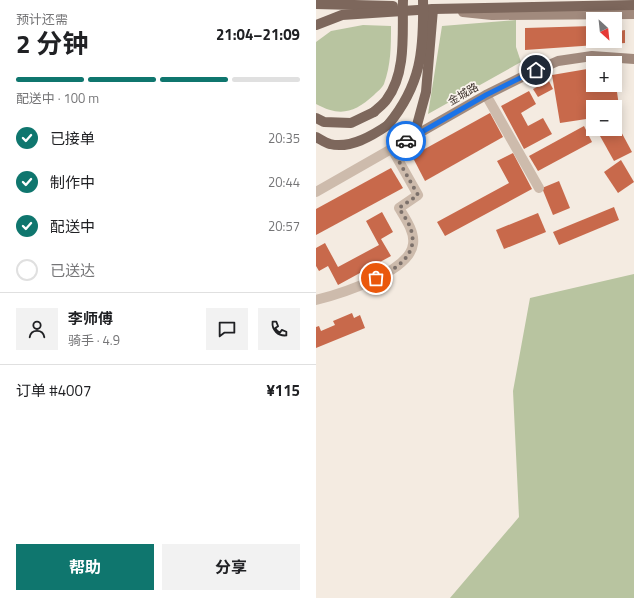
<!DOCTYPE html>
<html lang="zh">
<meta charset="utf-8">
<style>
body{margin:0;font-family:"Titillium Web","Noto Sans SC",sans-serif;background:#f2f2f2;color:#202124;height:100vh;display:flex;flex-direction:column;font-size:15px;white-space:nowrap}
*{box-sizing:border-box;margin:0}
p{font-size:13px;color:#757577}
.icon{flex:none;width:22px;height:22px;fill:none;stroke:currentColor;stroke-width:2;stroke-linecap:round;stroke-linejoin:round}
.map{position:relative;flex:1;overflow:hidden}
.panel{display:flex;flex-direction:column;background:#fff;width:316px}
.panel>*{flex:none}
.needle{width:26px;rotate:153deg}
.buttons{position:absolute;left:270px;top:12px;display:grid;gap:8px}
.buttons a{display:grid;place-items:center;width:36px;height:36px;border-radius:0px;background:#fff;box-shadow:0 2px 10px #0003;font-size:20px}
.pin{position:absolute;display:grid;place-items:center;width:34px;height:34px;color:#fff;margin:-17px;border:2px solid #fff;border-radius:50%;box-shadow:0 1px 4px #0007}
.courier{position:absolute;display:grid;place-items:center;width:40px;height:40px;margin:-20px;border:3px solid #1a73e8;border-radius:50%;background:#fff;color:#222;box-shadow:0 1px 5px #0007}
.headline em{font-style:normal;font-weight:700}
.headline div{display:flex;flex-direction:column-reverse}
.headline{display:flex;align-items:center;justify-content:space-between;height:68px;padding:0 16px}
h1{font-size:26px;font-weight:700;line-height:30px}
.bar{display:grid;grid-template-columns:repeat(4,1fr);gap:6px 4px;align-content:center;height:48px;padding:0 16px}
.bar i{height:5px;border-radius:3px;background:#e0e0e0}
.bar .on{background:#0f766e}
.bar p{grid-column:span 4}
.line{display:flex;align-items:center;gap:10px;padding:0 16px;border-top:1px solid #e0e0e0}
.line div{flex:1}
.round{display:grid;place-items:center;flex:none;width:42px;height:42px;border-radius:0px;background:#f2f2f2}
ol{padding:0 16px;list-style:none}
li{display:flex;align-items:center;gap:12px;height:44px}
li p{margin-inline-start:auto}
li .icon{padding:4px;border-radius:50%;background:#0f766e;color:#fff;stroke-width:4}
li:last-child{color:#757577}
li i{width:22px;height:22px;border:2px solid #e0e0e0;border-radius:50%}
.action{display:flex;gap:8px;margin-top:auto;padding:8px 16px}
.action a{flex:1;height:46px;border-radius:0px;background:#0f766e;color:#fff;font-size:16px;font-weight:700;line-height:46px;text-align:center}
.action a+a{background:#f2f2f2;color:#202124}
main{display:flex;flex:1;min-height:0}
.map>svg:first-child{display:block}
.green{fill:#b8c4a0}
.building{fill:#c8694b}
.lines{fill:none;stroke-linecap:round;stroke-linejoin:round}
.street{stroke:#cdbbac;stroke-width:10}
.secondary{stroke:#a18a7d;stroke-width:10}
.primary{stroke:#7d675c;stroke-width:10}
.primary-bridge{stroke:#7d675c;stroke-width:10}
.done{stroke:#7c716b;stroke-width:4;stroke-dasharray:0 7.2}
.route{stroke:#1a73e8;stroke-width:5}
.labels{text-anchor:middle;stroke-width:3.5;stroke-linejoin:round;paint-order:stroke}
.street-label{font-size:11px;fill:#3b302b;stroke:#fbf5ee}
</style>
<main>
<section class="panel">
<div class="headline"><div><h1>2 分钟</h1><p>预计还需</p></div><em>21:04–21:09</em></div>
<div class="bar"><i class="on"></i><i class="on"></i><i class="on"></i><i></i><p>配送中 · 100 m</p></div>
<ol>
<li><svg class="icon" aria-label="check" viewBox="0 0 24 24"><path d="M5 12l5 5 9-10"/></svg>已接单<p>20:35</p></li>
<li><svg class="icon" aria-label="check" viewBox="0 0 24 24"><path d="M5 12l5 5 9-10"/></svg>制作中<p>20:44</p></li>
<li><svg class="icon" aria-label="check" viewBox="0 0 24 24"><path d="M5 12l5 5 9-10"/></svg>配送中<p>20:57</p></li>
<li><i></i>已送达</li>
</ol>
<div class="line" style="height:72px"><a class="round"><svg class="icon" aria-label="person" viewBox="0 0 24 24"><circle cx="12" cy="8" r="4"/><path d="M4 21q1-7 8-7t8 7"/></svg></a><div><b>李师傅</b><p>骑手 · 4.9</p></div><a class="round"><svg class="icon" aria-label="chat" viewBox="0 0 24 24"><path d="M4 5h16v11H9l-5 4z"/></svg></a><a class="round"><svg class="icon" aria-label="phone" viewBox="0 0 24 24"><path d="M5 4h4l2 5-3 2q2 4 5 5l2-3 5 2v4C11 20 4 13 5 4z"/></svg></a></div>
<div class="line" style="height:52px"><div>订单 #4007</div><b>¥115</b></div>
<div class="action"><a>帮助</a><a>分享</a></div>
</section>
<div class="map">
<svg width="318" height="598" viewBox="0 0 318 598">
<rect width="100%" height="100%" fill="#f4ebe1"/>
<g class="green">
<polygon points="200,20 200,47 205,62 112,114 126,26"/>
<path d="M47 25 75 26C75 46 75 65 68 84 66 88 61 92 58 95 38 113 24 117 0 104V42L15 31Z"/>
<polygon points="318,274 318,598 134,598 203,517 197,391 214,298"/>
</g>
<g class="building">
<polygon points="277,26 277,41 299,41 299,26 303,26 303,31 309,30 309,43 209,50 209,28"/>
<polygon points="277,68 277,85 300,85 304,113 299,114 299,107 277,107 277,118 244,123 236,75"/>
<polygon points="233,81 237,89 222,97 217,89"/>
<polygon points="213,91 220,104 205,113 212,126 227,118 236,134 208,149 185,106"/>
<polygon points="174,113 187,137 109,181 96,156"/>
<polygon points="268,126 276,142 222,171 213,156"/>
<polygon points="302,126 316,152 298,161 284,136"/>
<polygon points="197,153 216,189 129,236 121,222 193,183 181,161"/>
<polygon points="305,160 318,182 302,193 288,172"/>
<polygon points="75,168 87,188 0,235 0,209"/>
<polygon points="243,181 254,208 237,215 226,188"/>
<polygon points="298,207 303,220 243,245 237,232"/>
<polygon points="66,212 77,232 65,239 75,256 22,285 12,266 3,271 0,266 0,248 9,243 22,267 63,245 50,221"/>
<polygon points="222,213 230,232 188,249 180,230"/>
<polygon points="36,313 38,318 44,315 49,328 0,348 0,327 3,326 5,331 19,325 17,321"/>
</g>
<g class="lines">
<g class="street">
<polyline points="170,95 223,188"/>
<polyline points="0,192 98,136"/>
<path d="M0 300C24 294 94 272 97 244 99 232 89 218 83 208L102 195 76 149"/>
</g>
<g class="secondary">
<polyline points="147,12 176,15 318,14"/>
<polyline points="98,136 170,95 212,74 242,61 276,56 318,59"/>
</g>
<g class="primary">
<polyline points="0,4 77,6"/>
<polyline points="0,25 26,15 117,9 318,5"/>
<polyline points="0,118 8,122 35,123 58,112"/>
<polyline points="98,136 110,92 117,9"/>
<path d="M0 137C4 139 9 143 14 144 34 149 56 136 72 125"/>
</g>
<g class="primary-bridge">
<path d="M58 112C62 108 68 104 71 99 91 72 86 31 87 0"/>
<path d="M72 125C105 85 108 51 107 0"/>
</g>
</g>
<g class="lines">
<path class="done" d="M60 278C80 270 103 254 95 230 93 222 87 215 83 208L102 195 76 149 90 141"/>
<polyline class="route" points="90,141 170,95 220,70"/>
</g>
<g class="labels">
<g class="street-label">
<text transform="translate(147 94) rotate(-30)" y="4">金城路</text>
</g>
</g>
</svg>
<div class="buttons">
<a><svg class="needle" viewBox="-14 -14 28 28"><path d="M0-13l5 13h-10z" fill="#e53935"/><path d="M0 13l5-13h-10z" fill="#757577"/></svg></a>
<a>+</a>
<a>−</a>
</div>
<div class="pin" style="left:60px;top:278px;background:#ea580c"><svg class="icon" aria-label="bag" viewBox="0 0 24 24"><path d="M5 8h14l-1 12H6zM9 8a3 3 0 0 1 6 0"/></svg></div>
<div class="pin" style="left:220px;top:70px;background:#1f2937"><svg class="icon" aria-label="home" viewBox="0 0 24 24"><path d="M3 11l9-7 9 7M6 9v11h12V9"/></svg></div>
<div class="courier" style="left:90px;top:141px"><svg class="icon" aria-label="car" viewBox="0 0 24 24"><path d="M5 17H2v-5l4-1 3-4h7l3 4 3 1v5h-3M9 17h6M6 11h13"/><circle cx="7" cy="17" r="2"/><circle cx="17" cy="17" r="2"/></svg></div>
</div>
</main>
